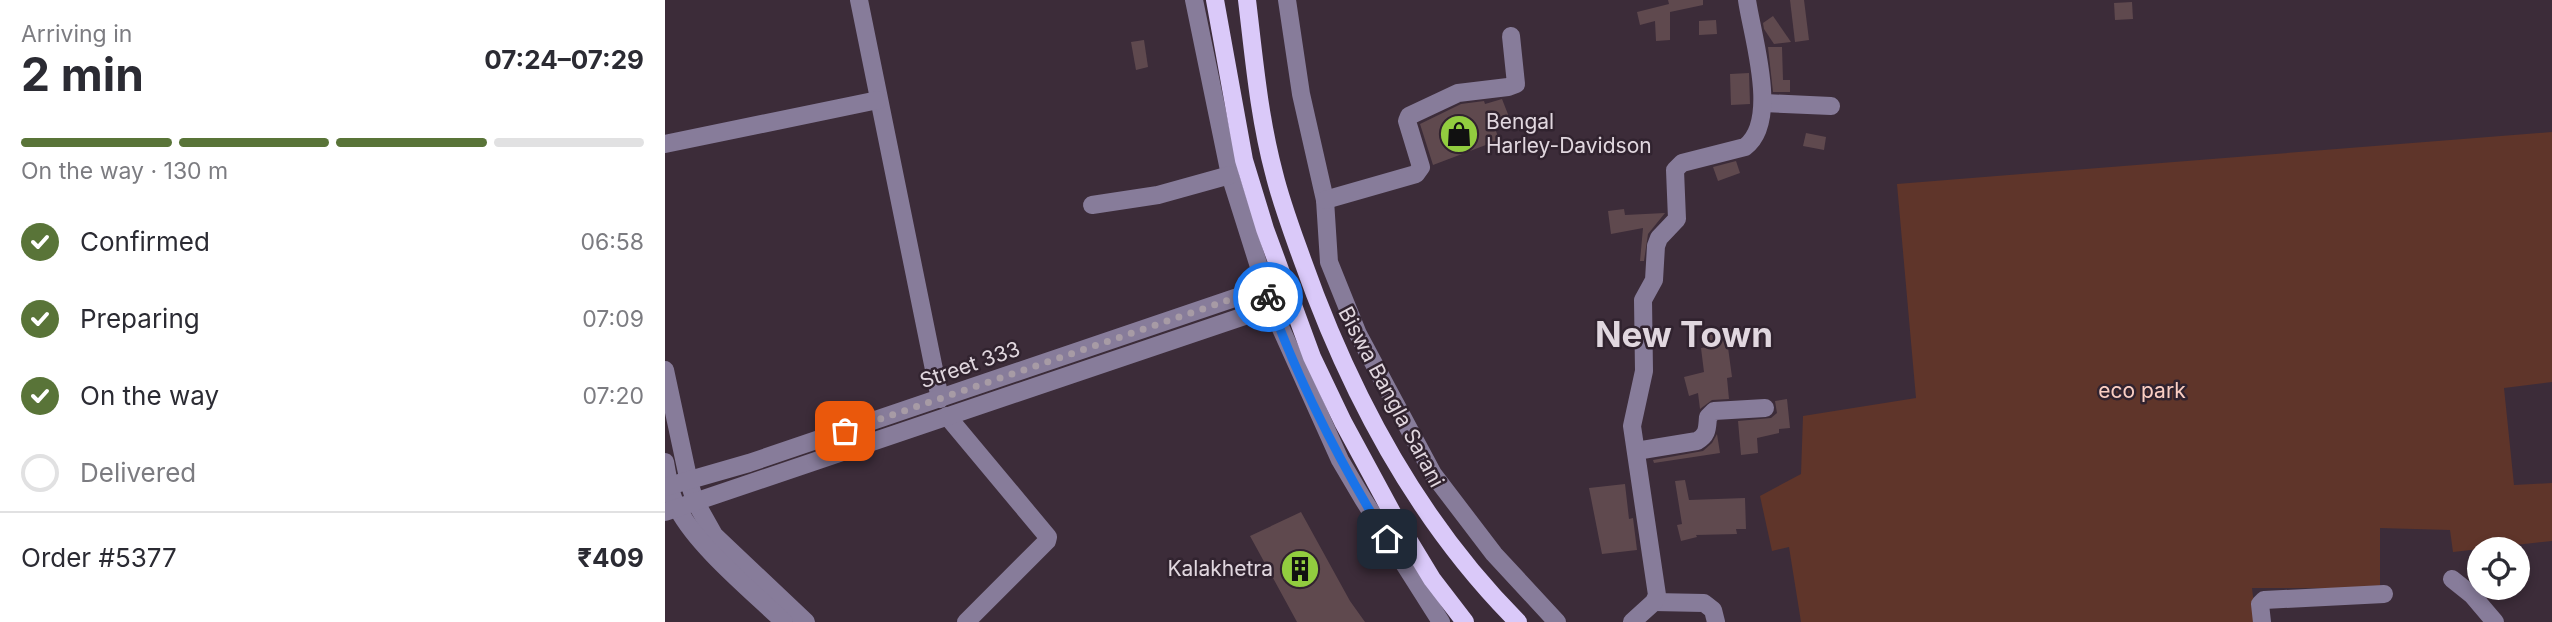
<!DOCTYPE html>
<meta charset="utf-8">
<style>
body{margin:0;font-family:Inter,sans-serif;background:#f2f2f3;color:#2b2b33;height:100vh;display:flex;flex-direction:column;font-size:26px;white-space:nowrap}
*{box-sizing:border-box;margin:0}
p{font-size:23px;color:#7c7c81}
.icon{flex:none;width:38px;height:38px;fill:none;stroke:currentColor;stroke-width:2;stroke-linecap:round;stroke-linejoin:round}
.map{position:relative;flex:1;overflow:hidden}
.drawer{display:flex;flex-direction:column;background:#fff;width:665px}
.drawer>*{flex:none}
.fabs{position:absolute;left:1802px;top:537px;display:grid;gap:14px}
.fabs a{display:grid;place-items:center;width:63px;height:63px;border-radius:50%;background:#fff;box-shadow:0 4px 10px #0003;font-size:35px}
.pin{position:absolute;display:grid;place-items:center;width:60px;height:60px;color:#fff;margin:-30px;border-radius:14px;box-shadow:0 4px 10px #0006}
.courier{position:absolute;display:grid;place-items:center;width:70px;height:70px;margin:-35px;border:5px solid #1a73e8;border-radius:50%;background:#fff;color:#222;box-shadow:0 2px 9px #0007}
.head em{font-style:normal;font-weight:700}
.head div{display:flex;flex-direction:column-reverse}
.head{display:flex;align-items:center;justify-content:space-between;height:119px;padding:0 21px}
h1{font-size:46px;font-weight:700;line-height:52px}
.bar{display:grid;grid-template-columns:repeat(4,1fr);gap:10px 7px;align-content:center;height:84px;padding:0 21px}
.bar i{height:9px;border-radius:5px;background:#e1e1e2}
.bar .selected{background:#597438}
.bar p{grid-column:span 4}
.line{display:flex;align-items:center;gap:18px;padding:0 21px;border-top:2px solid #e1e1e2}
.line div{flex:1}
ol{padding:0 21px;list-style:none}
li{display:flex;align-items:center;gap:21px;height:77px}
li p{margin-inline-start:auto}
li .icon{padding:7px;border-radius:50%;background:#597438;color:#fff;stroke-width:4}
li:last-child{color:#7c7c81}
li i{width:38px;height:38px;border:4px solid #e1e1e2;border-radius:50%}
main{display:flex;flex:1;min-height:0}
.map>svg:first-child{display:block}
.green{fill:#5f352a}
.building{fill:#5f494e}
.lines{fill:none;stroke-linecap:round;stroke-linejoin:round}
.minor{stroke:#877c9a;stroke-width:18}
.major{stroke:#dac9f9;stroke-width:18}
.done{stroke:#a79ba5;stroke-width:7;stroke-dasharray:0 12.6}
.route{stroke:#1a73e8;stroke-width:9}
.labels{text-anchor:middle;stroke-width:5;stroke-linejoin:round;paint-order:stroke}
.poi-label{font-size:21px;fill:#e1d7df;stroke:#31232f;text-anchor:start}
.street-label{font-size:21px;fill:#e1d7df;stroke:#31232f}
.park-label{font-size:21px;fill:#facec3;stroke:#31232f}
.town-label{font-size:35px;font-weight:bold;fill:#e1d7df;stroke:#31232f}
</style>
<main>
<section class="drawer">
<div class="head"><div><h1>2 min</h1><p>Arriving in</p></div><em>07:24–07:29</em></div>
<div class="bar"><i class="selected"></i><i class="selected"></i><i class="selected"></i><i></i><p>On the way · 130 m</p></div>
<ol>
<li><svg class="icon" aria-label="check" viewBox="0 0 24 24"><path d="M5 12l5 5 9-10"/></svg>Confirmed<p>06:58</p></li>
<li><svg class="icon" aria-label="check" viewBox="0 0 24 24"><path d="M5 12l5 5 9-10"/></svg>Preparing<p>07:09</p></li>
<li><svg class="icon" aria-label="check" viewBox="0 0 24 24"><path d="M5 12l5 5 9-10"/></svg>On the way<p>07:20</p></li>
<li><i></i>Delivered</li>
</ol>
<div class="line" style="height:91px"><div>Order #5377</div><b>₹409</b></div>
</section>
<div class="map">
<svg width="1887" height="622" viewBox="0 0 1887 622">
<rect width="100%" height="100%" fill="#3c2c39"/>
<polygon class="green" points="1887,132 1887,382 1839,388 1849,485 1887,483 1887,541 1788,552 1785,530 1715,528 1715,588 1587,588 1591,622 1136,622 1124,547 1107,551 1095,496 1136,474 1138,416 1251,398 1232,184"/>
<g class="building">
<polygon points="1003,0 1038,0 1038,5 1005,12 1005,9 1005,40 991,41 990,21 975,25 972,12 1004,4"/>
<polygon points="1125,0 1139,0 1144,40 1130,42"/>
<polygon points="1467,2 1468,19 1450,20 1449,3"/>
<polygon points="1108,16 1126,42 1109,44 1099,29 1098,23"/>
<polygon points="1051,20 1052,34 1034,35 1034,21"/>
<polygon points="479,40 483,67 471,70 466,42"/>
<polygon points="1103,47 1117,47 1118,80 1125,80 1125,92 1108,92"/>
<polygon points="1084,73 1085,104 1066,105 1065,74"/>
<polygon points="837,99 846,122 830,128 834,140 768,165 755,124 796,104 819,101 820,104"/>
<polygon points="1141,133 1161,137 1159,150 1138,146"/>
<polygon points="1071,161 1075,173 1053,181 1048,167"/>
<polygon points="959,209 960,215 1000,213 983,234 979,261 975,261 978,228 946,234 943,211"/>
<polygon points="1066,329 1067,340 1062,340 1067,377 1062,378 1064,399 1047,400 1035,409 1033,393 1024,396 1019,377 1039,372 1036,348 1042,347 1041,332"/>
<polygon points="1122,399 1125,428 1114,429 1114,433 1092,438 1093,453 1076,455 1073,421 1106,418 1112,413 1110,401"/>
<polygon points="1052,434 1055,453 989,463 988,460 1038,451 1047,443"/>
<polygon points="1020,480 1024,500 1080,498 1081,529 1071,529 1072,534 1031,535 1032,537 1016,541 1012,525 1017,524 1010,481"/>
<polygon points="960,484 964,519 968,518 972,550 937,554 924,488"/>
<polygon points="636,512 685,601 700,622 632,622 585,536"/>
</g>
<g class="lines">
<g class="minor">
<polyline points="194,0 275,399"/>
<polyline points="529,0 565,175 608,311 675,460 698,499 776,622"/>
<polyline points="622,0 636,94 660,200 664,262 693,334 768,474 829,554 892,622"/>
<polyline points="1099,103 1166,106"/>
<polyline points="0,144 213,100"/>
<polyline points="660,200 751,174 756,167 742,121 744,116 793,93 843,87 851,84 846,36"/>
<polyline points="427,205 493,195 565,175"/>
<polyline points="0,370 24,482 30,501 49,535 141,622"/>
<polyline points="282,416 383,537 382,541 301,622"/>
<path d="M971 451 1032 441C1043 435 1042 428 1043 417L1049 411 1100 408"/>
<path d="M0 462C3 478 5 495 13 509 33 547 87 591 119 622"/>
<polyline points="0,487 84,463 599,288"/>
<polyline points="0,512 606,307"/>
<polyline points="1787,579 1807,595 1830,622"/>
<polyline points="989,602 1039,603 1048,610 1051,622"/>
<path d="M967 622 989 602 992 595 967 426 979 371 978 300 989 280 991 246 994 238 1012 219 1010 170 1017 163 1080 147C1115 121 1087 36 1082 0"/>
<polyline points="1597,622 1595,604 1599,600 1719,594"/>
</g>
<g class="major">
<polyline points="550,0 579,160 600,229 647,357 678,422 730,518 767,579 800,622"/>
<path d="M582 0C589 58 594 117 609 173 616 202 627 231 637 259 684 392 752 521 853 622"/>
</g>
</g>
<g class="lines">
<polyline class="done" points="180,431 599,288 603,297"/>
<path class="route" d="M603 297C633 381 675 463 722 539"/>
</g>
<defs>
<g id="shop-disc" transform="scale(2.0125)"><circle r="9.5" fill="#92cd3f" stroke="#31232f"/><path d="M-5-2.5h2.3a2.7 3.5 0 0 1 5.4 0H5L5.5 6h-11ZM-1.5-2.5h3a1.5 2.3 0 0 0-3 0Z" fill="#111"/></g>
<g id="building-disc" transform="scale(2.0125)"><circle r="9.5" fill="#92cd3f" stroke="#31232f"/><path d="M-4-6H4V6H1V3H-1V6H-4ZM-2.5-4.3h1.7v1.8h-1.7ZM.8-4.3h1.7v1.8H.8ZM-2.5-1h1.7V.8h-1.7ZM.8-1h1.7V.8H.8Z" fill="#111"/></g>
</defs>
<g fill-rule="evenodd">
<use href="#shop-disc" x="794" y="134"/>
<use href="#building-disc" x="635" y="569"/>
</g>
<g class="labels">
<g class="poi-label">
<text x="821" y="129">Bengal<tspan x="821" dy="24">Harley-Davidson</tspan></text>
<text x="608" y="576" text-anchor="end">Kalakhetra</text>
</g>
<g class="street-label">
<text transform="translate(305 365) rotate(-19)" y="7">Street 333</text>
<text transform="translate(726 397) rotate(62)" y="7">Biswa Bangla Sarani</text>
</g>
<g class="park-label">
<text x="1477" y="398">eco park</text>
</g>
<g class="town-label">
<text x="1019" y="347">New Town</text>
</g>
</g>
</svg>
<div class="fabs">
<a><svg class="icon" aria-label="locate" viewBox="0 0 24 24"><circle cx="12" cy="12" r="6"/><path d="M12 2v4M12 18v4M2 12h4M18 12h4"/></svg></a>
</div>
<div class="pin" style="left:180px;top:431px;background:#ea580c"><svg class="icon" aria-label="bag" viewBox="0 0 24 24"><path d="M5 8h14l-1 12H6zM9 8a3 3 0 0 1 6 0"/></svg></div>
<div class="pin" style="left:722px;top:539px;background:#1f2937"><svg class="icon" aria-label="home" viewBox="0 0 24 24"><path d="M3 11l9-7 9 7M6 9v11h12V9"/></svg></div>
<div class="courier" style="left:603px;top:297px"><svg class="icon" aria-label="bike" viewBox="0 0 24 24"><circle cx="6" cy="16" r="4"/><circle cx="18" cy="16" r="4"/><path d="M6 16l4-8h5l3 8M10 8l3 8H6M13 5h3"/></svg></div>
</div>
</main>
